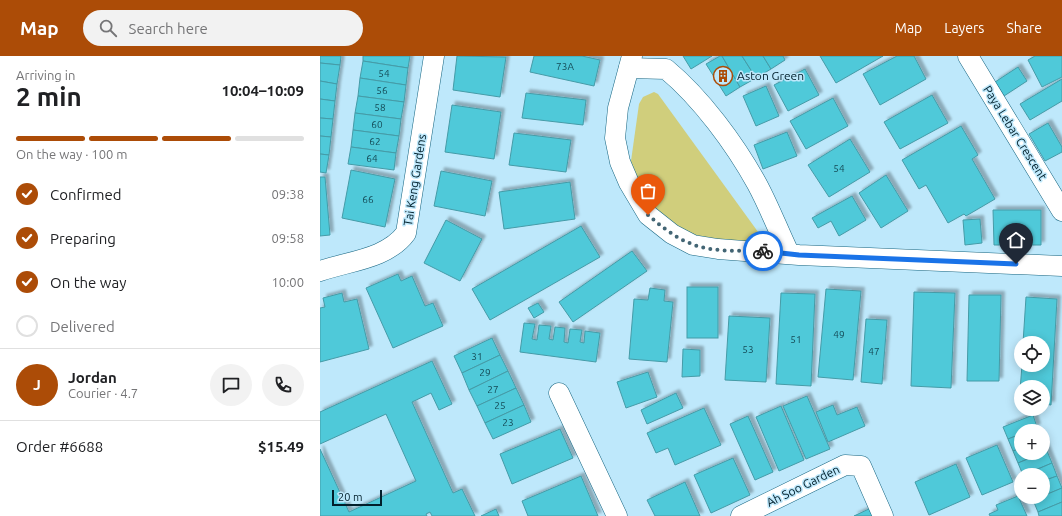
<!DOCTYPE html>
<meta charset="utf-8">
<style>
body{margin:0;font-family:Ubuntu,sans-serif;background:#f2f2f2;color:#202124;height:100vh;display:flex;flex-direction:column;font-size:15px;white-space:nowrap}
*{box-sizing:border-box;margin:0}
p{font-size:13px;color:#757577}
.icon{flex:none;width:22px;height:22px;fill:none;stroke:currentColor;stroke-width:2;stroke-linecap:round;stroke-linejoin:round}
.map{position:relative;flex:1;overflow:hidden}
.side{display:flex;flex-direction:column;background:#fff;width:320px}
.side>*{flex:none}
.fabs{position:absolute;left:694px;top:280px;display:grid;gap:8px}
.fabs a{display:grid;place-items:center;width:36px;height:36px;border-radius:50%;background:#fff;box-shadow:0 2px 10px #0003;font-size:20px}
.scale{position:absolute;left:12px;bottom:10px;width:50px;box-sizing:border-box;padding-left:4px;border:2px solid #011f2b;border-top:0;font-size:11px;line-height:14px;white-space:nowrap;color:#011f2b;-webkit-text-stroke:3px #bee8fb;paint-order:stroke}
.pin{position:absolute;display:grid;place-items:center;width:34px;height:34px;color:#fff;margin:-41px -17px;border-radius:50% 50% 50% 0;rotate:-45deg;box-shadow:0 0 4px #0007}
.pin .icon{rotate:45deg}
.courier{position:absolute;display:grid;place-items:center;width:40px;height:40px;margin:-20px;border:3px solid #1a73e8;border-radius:50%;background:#fff;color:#222;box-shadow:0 1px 5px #0007}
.overview em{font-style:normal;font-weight:700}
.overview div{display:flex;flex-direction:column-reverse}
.overview{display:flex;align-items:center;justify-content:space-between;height:68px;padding:0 16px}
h1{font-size:26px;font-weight:700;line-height:30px}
.bar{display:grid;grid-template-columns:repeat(4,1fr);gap:6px 4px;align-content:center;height:48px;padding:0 16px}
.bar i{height:5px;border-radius:3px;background:#e0e0e0}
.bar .active{background:#ac4c07}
.bar p{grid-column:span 4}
.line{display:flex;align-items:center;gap:10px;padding:0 16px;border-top:1px solid #e0e0e0}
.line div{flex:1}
.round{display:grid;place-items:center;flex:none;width:42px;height:42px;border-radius:21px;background:#f2f2f2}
ol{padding:0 16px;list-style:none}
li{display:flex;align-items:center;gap:12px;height:44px}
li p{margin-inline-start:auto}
li .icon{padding:4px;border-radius:50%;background:#ac4c07;color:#fff;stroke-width:4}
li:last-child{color:#757577}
li i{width:22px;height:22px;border:2px solid #e0e0e0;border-radius:50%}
header{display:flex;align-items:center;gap:24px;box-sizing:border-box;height:56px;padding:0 20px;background:#ac4c07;color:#fff}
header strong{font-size:19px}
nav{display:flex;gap:22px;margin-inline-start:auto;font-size:14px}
.search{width:280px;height:36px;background:#f2f2f2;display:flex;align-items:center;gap:10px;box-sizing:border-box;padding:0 14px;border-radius:22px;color:#757577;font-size:15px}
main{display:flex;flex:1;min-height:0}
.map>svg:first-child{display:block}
.green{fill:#d0ce7c}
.building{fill:#4fc9d9;stroke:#459ba7;filter:url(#shadow)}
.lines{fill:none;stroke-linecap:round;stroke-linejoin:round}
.minor-casing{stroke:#176682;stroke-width:21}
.minor{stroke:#fff;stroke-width:20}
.done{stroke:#436574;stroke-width:4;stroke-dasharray:0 7.2}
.route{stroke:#1a73e8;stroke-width:5}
.labels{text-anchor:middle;stroke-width:3;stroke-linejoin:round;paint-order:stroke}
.number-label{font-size:10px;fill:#144a56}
.poi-label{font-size:12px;fill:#011f2b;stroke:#bee8fb;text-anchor:start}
.street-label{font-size:12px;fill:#011f2b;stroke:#bee8fb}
</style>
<header>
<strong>Map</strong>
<div class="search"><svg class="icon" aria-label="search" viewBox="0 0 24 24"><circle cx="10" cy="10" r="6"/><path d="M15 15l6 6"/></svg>Search here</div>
<nav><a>Map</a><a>Layers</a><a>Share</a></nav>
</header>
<main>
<section class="side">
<div class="overview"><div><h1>2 min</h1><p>Arriving in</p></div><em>10:04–10:09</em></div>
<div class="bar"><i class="active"></i><i class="active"></i><i class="active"></i><i></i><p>On the way · 100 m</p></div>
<ol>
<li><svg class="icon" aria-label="check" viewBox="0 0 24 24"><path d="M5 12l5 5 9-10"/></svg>Confirmed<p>09:38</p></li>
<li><svg class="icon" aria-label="check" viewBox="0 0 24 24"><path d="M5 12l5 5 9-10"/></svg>Preparing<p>09:58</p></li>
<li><svg class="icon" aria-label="check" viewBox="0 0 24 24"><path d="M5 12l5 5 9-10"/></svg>On the way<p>10:00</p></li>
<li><i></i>Delivered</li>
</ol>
<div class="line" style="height:72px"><b class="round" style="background:#ac4c07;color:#fff">J</b><div><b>Jordan</b><p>Courier · 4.7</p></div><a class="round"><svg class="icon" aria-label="chat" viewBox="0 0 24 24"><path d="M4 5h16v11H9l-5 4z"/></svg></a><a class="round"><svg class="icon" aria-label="phone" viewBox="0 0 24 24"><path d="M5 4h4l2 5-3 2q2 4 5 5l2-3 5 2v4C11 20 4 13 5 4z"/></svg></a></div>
<div class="line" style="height:52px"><div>Order #6688</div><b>$15.49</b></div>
</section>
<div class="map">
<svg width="742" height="460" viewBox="0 0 742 460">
<defs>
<filter id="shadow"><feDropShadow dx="3.5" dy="-3.5" stdDeviation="1" flood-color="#0004"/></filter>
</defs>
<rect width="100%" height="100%" fill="#bee8fb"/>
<polygon class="green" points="334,36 338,38 441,180 442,185 439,188 387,183 341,169 315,126 311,105 319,48 323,41"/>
<g class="building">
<polygon points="0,0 21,0 20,9 0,7"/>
<polygon points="43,0 90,0 88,12 43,5"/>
<polygon points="137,0 186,1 180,41 133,34"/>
<polygon points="214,0 262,0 280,4 274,30 210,16"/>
<polygon points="363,0 392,0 371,13"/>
<polygon points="400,0 402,0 420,31 406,40 386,8"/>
<polygon points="402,0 422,0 436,22 420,31"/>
<polygon points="422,0 443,0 451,13 436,22"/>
<polygon points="443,0 463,0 465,4 451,13"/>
<polygon points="500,0 563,0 516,27"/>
<polygon points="577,0 594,0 606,23 560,49 543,18"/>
<polygon points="715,0 742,0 742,21 722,31 708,4"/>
<polygon points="43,5 88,12 86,29 40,22"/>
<polygon points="0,7 20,9 17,28 0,25"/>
<polygon points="698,11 707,25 684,40 675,26"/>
<polygon points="485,13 499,39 468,55 454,29"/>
<polygon points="40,22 86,29 84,46 38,40"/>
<polygon points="742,23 742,45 710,64 700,48"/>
<polygon points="0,25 17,28 15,45 0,43"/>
<polygon points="446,30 459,60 436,70 423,40"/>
<polygon points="206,37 266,44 263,69 202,62"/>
<polygon points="612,39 628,67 580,93 564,66"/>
<polygon points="38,40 84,46 81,63 35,57"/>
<polygon points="513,42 528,70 486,93 470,65"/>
<polygon points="0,43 15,45 13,63 0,62"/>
<polygon points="132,49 181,56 174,103 125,96"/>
<polygon points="35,57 81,63 79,80 33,74"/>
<polygon points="0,62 13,63 11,81 0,80"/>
<polygon points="728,67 742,91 742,96 725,105 709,78"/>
<polygon points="641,70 658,99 652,103 675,143 646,160 644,158 628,167 606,129 599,133 582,104"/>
<polygon points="33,74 79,80 76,97 31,91"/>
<polygon points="467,76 477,100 443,113 434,89"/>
<polygon points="194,77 251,84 246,116 189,109"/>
<polygon points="0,80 11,81 9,99 0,98"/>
<polygon points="530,83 550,116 509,141 488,109"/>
<polygon points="31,91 76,97 74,114 28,108"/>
<polygon points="0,98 9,99 6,117 0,116"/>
<polygon points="31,114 75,123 65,171 22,162"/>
<polygon points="121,115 172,125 165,160 114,150"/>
<polygon points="566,119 588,155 561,172 539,137"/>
<polygon points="0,121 5,121 10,179 0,180"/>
<polygon points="250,126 255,163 184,173 179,136"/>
<polygon points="532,140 546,164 519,180 511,165 498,172 492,162"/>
<polygon points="673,154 721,154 721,189 674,189"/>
<polygon points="660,163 662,187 645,189 643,164"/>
<polygon points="126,164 162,183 140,225 104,207"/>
<polygon points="261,170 280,201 170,264 152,233"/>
<polygon points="312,195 327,215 253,266 239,246"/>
<polygon points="78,218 81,225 92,220 105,250 113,247 123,270 73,292 46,232"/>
<rect x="367" y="231" width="31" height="51"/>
<polygon points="330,232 345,234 344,245 353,246 347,306 309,303 314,243 328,244"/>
<polygon points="506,233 541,235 533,324 498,321"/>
<polygon points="594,236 635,237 631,332 591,330"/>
<polygon points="22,237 24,246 37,243 49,293 0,306 0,252 5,251 3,242"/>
<polygon points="461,237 495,238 491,330 456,328"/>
<polygon points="649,239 681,239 679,325 647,325"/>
<polygon points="706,241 737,243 731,349 723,348 723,331 701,331 701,347 699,347 702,309 723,309 723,287 703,287"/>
<polygon points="218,247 224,256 214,262 208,252"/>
<polygon points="409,260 450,262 446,326 405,324"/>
<polygon points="546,263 567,264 562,328 541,326"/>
<polygon points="204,267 215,268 212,283 217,284 219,269 231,270 229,283 233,284 235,271 245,272 244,286 248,287 250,273 262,274 260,286 264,287 265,275 280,277 276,306 200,296"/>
<polygon points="172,282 180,299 142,317 134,300"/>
<polygon points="363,293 380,294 380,320 362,321"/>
<polygon points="180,299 188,315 149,334 142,317"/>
<polygon points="112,305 132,348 119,354 111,337 92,346 133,437 142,433 155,460 112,460 110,456 106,458 107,460 0,460 0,393 29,456 96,425 66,358 0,388 0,356"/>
<polygon points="188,315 196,332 157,350 149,334"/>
<polygon points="328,316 337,341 306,352 297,326"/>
<polygon points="196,332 204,349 165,367 157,350"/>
<polygon points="356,337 363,352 327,368 321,354"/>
<polygon points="487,340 510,393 486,403 463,350"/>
<polygon points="204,349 211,366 173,383 165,367"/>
<polygon points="513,349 517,359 537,351 545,370 508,386 496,356"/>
<polygon points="461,350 484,404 459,415 436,361"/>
<polygon points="384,352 401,389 355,409 348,392 336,397 327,377"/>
<polygon points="713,359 717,371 707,375 701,375 701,378 688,383 683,371"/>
<polygon points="428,360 453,416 435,424 410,368"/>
<polygon points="240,373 253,402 192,428 180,398"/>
<polygon points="701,378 701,392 693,395 688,383"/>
<polygon points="723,385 727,395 698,407 693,395 701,392 701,397 723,397"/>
<polygon points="677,389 693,426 662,439 646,402"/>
<polygon points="727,395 732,407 703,419 698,407"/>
<polygon points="413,402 430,439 391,457 374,419"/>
<polygon points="732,407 737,420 723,425 723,419 704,419"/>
<polygon points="636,408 650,441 609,459 595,426"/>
<polygon points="261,420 278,460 208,460 202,445"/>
<polygon points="737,420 742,432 723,440 723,425"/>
<polygon points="365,426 380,460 335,460 327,444"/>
<polygon points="742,432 742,446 718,456 713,444"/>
<polygon points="698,440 707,460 670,460 669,458 678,454 676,449"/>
<polygon points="742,446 742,460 719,460 718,456"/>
<polygon points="553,451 557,460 534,460"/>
<polygon points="176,453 179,460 161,460"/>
</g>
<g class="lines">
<g class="minor-casing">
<g id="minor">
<polyline points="312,0 298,52 295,82 300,106 309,127 328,159 352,178 373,189 398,193 479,199 742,210"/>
<polyline points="648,0 742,155"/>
<path d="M309 12 346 13C381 42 415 88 437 128 449 150 458 174 469 197"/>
<path d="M0 215C29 205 67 203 86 177L114 0"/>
<polyline points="239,337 297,460"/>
<polyline points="421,460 525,409 541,410 563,460"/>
</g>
</g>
<use href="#minor" class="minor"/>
</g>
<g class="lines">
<path class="done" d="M328 159C341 170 355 182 372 188 393 197 421 194 443 195"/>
<polyline class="route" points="443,195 479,199 696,208"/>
</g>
<defs>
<g id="building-ring" transform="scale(1)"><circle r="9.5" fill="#bee8fb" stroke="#ac4c07" stroke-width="1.5"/><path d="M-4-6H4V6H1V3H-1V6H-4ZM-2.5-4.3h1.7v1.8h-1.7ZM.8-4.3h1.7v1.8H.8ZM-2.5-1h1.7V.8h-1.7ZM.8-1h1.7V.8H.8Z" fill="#ac4c07"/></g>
</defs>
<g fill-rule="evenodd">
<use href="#building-ring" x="403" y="20"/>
</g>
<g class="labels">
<g class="number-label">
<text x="245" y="14">73A</text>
<text x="64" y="21">54</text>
<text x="62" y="38">56</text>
<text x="60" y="55">58</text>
<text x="57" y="72">60</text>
<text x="55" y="89">62</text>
<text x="52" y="106">64</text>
<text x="519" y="116">54</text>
<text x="48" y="147">66</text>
<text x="519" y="282">49</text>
<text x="476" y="287">51</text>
<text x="428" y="297">53</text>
<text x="554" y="299">47</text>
<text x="157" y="304">31</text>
<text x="165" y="320">29</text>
<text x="173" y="337">27</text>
<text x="180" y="353">25</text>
<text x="188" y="370">23</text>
</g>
<g class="poi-label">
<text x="417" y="24">Aston Green</text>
</g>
<g class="street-label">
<text transform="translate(695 77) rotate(58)" y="4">Paya Lebar Crescent</text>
<text transform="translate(95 124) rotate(-81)" y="4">Tai Keng Gardens</text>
<text transform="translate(483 430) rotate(-26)" y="4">Ah Soo Garden</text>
</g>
</g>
</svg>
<div class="fabs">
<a><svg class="icon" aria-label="locate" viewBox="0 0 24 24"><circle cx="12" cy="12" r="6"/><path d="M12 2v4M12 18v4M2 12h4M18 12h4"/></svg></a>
<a><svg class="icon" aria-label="layers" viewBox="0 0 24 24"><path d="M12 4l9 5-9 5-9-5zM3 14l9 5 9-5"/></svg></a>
<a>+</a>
<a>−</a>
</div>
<div class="scale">20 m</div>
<div class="pin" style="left:328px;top:159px;background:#ea580c"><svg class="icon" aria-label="bag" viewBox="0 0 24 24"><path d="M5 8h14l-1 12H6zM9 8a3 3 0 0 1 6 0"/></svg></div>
<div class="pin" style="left:696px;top:208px;background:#1f2937"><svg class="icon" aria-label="home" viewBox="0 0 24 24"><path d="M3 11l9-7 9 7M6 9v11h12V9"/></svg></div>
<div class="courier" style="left:443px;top:195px"><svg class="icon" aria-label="bike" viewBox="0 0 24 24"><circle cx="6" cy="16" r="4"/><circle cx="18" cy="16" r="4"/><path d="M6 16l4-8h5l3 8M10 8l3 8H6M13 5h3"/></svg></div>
</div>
</main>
